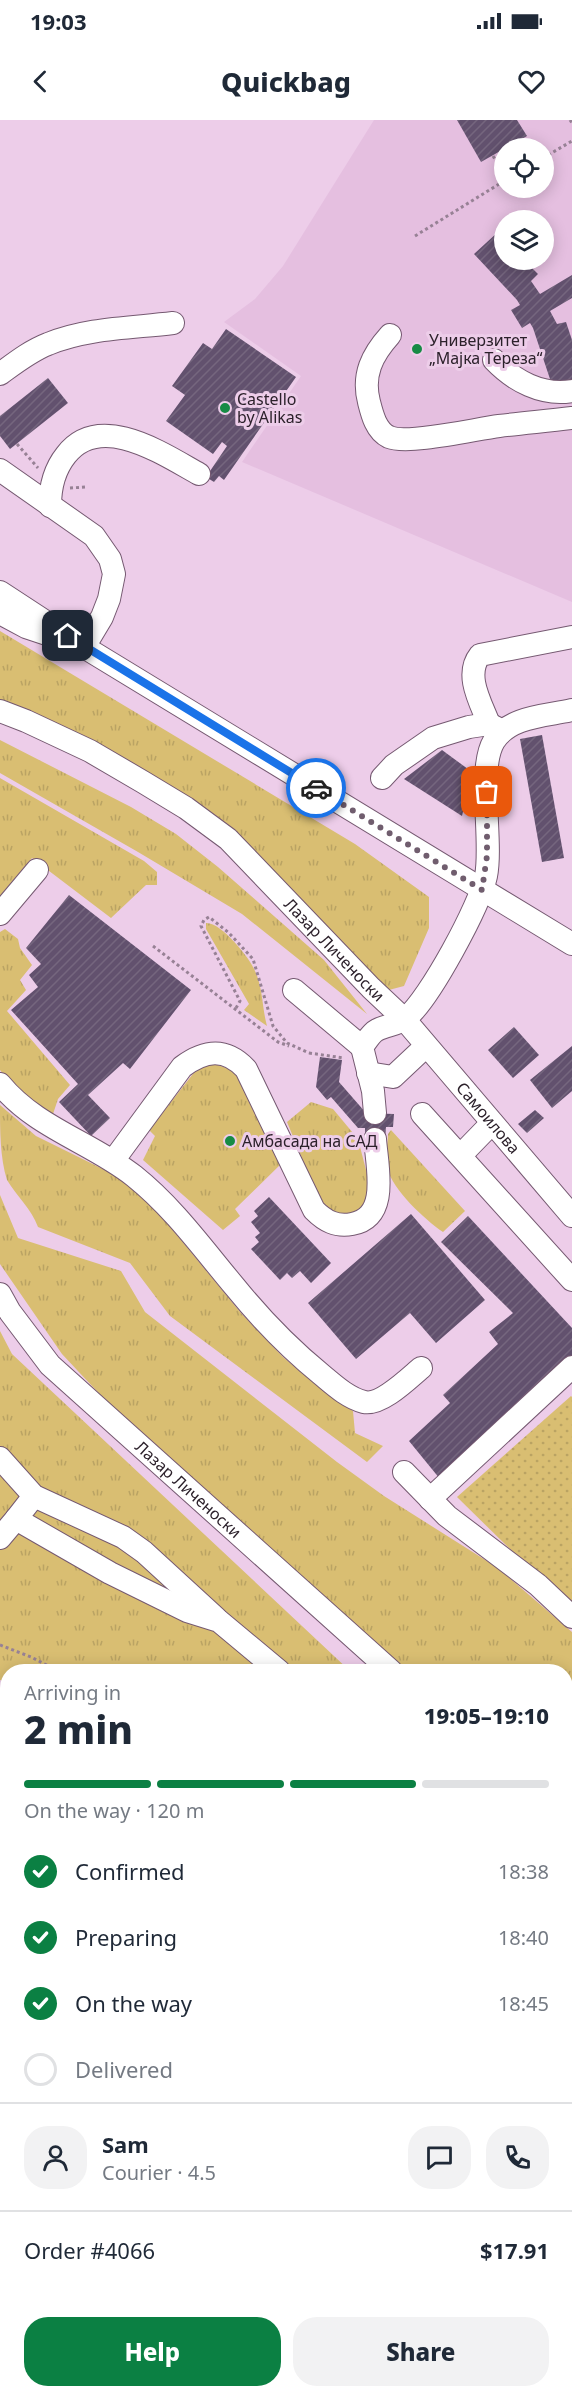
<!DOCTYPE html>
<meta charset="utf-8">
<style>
body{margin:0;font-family:"Noto Sans",sans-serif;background:#f2f2f3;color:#1f2937;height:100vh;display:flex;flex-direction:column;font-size:22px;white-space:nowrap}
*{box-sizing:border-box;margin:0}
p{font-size:20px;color:#747a83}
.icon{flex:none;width:33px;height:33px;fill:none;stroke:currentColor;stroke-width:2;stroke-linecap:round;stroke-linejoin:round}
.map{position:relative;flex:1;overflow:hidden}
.drawer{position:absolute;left:0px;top:1544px;width:573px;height:734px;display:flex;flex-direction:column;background:#fff;border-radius:24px 24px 0 0;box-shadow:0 3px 15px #0003}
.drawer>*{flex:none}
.controls{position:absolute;left:494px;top:18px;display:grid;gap:12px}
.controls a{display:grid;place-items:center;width:60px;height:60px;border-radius:50%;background:#fff;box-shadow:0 3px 15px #0003;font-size:30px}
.pin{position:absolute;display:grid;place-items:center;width:51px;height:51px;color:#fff;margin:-26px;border-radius:12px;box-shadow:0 3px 9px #0006}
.courier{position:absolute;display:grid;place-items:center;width:60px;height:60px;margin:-30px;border:4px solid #1a73e8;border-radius:50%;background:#fff;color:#222;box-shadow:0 2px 8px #0007}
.overview em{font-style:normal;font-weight:800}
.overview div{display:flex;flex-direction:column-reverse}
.overview{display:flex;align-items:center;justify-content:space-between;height:102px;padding:0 24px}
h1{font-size:39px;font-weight:800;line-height:45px}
.bar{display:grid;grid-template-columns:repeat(4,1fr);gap:9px 6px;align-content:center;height:72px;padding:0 24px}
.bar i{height:8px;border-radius:4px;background:#e0e1e3}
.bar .on{background:#0b8043}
.bar p{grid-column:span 4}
.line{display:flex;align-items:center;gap:15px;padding:0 24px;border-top:2px solid #e0e1e3}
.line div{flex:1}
.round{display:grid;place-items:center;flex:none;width:63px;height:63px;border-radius:24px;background:#f2f2f3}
ol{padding:0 24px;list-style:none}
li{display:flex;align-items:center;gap:18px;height:66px}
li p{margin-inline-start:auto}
li .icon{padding:6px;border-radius:50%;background:#0b8043;color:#fff;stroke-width:4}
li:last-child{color:#747a83}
li i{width:33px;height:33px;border:3px solid #e0e1e3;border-radius:50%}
.primary-button{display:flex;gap:12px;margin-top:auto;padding:12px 24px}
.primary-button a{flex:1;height:69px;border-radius:24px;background:#0b8043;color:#fff;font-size:24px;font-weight:800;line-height:69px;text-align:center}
.primary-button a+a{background:#f2f2f3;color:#1f2937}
.status{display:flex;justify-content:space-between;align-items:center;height:42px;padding:0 30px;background:#fff;direction:ltr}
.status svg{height:16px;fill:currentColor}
header{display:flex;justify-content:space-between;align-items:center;height:78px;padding:0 24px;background:#fff;font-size:27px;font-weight:800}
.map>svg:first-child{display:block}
.built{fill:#e5bfe0;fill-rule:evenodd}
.grass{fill:url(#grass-tufts)}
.park{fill:url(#park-dots)}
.garden{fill:#d9be72}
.water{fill:url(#water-waves);stroke:#2a6d7c;stroke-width:1.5}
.building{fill:url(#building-hatch)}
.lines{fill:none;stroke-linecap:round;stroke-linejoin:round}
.minor-casing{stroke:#755971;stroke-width:24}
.path{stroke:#978195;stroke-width:3;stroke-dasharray:3 3;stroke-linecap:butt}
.minor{stroke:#fff;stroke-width:22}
.done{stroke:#705d6e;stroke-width:6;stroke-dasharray:0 10.8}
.route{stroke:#1a73e8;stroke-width:8}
.poi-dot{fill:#178b45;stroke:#edcde9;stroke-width:2}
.labels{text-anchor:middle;stroke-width:6;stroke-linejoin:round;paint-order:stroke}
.poi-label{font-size:16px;fill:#2c212b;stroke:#edcde9;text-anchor:start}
.street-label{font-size:16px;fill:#2c212b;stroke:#edcde9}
</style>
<div class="status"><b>19:03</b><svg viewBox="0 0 49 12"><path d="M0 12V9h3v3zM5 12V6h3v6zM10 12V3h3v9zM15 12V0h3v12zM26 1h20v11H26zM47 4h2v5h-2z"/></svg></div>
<header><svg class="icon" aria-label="back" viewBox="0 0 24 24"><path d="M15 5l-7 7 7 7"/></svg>Quickbag<svg class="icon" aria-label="heart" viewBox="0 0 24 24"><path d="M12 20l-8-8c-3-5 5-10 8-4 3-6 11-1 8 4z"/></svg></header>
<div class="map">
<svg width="572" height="2276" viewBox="0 0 572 2276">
<defs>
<pattern id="grass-tufts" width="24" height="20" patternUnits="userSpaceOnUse" patternTransform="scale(1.5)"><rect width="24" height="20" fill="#d9be72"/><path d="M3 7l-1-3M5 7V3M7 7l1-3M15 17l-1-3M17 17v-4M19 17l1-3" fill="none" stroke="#baa363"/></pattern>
<pattern id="park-dots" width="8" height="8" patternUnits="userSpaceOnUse" patternTransform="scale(1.5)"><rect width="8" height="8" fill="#d9be72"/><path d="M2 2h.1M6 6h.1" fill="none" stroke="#baa363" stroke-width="1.8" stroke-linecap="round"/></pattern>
<pattern id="water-waves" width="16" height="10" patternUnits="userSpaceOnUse" patternTransform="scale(1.5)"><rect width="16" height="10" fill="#298d9e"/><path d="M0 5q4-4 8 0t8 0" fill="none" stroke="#237381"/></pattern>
<pattern id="building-hatch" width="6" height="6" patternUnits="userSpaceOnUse" patternTransform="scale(1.5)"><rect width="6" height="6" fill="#62516e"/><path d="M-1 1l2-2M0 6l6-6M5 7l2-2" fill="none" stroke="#75667e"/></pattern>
</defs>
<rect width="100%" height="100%" fill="#edcde9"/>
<path class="built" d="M374 0H572V482L242 342 301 256 224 202 255 179 283 146ZM504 28H543V68H504ZM504 100H543V140H504Z"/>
<g class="grass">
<polygon points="0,511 355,724 429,777 429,808 404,866 385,871 226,707 0,582"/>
<polygon points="0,620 131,687 176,714 218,747 324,840 367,894 242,794 138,732 0,653"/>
<polygon points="0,658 144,741 157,752 157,765 146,765 111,798 32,738 0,776"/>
<path d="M206 803C221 802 250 838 255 851 263 868 262 888 267 906L244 890 249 884 206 809Z"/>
<polygon points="5,809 18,819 20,828 32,845 20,860 26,870 7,891 70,965 58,979 52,997 21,978 0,950 0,812"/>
<polygon points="212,943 235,951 282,1043 235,1089 240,1096 223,1110 143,1040 155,1016 149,1010 196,950"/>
<polygon points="311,982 333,989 358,1019 372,1073 367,1087 352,1096 332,1095 318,1077 287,1002"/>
<path d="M0 985 36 1016 115 1055 154 1087 241 1193 283 1237 325 1272 353 1291 355 1313 383 1326 367 1342 170 1196 130 1143 38 1107C31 1088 17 1077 7 1060 0 1038 0 1010 0 985Z"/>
<path d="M391 1010 465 1091 443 1112C424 1099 393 1070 387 1048 384 1038 388 1024 388 1014Z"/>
<polygon points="0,1075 18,1118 121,1151 145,1192 337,1342 384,1376 498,1448 572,1512 572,1698 566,1692 566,1551 404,1551 151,1329 62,1234 0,1144"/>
<polygon points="0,1211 12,1234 350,1551 8,1551 7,1562 0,1560"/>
<polygon points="566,1753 572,1759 572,2241 566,2219"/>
</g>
<polygon class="park" points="571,1276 572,1277 572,1490 457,1377"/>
<polygon class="garden" points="0,2011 8,2017 8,2270 122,2270 122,2276 0,2276"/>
<g class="water">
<polygon points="0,1578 7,1581 7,1710 0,1706"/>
<polygon points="566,2266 568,2276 453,2276 450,2270 566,2270"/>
</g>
<g class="building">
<polygon points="457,0 517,0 527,16 481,42"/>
<polygon points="498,112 504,118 504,140 524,140 538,154 531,161 540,174 572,155 572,178 550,191 557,204 566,202 572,220 572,261 553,268 533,208 530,203 522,208 511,190 520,185 517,180 474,134"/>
<polygon points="226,209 296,257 224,360 219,356 214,362 206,357 227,326 222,322 213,334 166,301 185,275 172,266 203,223 212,229"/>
<polygon points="48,258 68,283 10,329 0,316 0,296"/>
<polygon points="542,615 564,738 542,742 520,619"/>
<polygon points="442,630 472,652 462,696 404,659"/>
<polygon points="69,775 191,870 130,949 123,943 88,975 110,998 91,1016 59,982 78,964 11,890 38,867 29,855 41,844 26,828"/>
<polygon points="514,907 539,935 513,958 488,930"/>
<polygon points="572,926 572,971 552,988 530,960"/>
<polygon points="320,937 342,940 339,962 366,993 394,994 393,1007 386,1007 385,1020 365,1019 365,1008 358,1008 331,977 327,980 316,967"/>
<polygon points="535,990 544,998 527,1013 518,1004"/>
<polygon points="269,1077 331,1143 311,1163 300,1151 292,1158 287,1153 280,1160 251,1129 259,1122 255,1117 260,1113 251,1102 258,1096 254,1091"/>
<polygon points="411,1094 485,1180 436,1223 410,1193 356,1239 308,1183"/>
<polygon points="468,1096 572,1208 572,1238 440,1359 409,1321 450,1283 443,1275 498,1224 489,1212 513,1193 441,1122"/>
<polygon points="0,1831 8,1835 8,1892 0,1888"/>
<polygon points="0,1972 8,1977 8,2134 0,2127"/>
<polygon points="60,2270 122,2270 122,2276 59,2276"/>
</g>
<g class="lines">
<g class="minor-casing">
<g id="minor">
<path d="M390 215C372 235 362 255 369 282 372 294 376 311 389 317 408 325 475 309 499 306 523 303 548 301 572 298"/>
<path d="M494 240C514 261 542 276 572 271"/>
<path d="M0 254C15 243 30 231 48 224 86 208 132 208 173 203"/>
<polyline points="0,350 94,416 110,439 114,454 109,479 102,497 84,527"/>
<path d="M50 386C50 366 54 350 66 335 100 291 163 334 199 354"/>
<polyline points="0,472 84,527 572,824"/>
<polyline points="0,493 26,507 56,517"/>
<path id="s1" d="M0 591 26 601 90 631 143 662 186 688 228 719 371 868 405 900 572 1096"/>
<path d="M489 604C481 583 464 555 480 535L572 517"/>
<polyline points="382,658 394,645 433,618 469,607 489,604 501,610"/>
<polyline points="0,794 37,750"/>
<polyline points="294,870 362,927"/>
<polyline points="368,953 393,957 426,926"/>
<path d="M0 964C36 1008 91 1022 134 1056 174 1088 203 1129 235 1167 261 1199 290 1229 322 1255 334 1265 348 1278 364 1282 381 1286 409 1258 421 1248"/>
<path d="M375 993 373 971 362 927C366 922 371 913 377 910 386 905 398 905 406 898 429 880 480 785 486 756 493 721 477 649 494 621 510 596 546 596 572 590"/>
<polyline points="422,994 572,1160"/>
<polyline points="461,1035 492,1003"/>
<path d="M113 1041 182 947C205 930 225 927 246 949L314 1090C325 1101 336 1107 352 1104 390 1097 377 1047 375 1019"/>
<path id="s2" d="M0 1174 10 1192 50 1245 391 1551"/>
<polyline points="0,1338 34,1376 123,1417 144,1432 216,1498"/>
<polyline points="404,1352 447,1396 538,1465 572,1497"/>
<polyline points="34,1376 16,1399 110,1453 187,1491 219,1501 279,1551"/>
<polyline points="430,1379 572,1247"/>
<polyline points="0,1418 16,1399"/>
<polyline points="566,1706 572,1712"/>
<polyline points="566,1786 572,1782"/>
<polyline points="566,1844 572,1868"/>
<polyline points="0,1932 8,1937"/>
<polyline points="237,2270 244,2276"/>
<polyline points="161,2276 163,2270"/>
</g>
</g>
<g class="path">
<polyline points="570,0 572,3"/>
<polyline points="493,36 504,54"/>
<polyline points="543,38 572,21"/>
<polyline points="415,116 504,61"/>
<polyline points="17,324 38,348"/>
<polyline points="70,368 86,367"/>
<polyline points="153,826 278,922 289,926"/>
<polyline points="236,888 240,881 201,806 204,800 209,797 229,813 253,839 273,906 287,923 309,933"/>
<polyline points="309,933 344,938"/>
<polyline points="0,1525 31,1537 58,1551"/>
<polyline points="566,1601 572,1595"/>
<polyline points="0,1759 8,1763"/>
<polyline points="0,1785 8,1790"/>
<polyline points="566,2078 572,2095"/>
<polyline points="374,2270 376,2276"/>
<polyline points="395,2270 397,2276"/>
</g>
<use href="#minor" class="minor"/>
</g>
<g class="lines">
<polyline class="done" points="316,668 482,770 487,736 487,672"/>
<polyline class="route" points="68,516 316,668"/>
</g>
<g class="poi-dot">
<circle cx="417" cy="229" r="6"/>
<circle cx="225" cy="288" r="6"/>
<circle cx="230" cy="1021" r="6"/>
</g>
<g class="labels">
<g class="poi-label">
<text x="429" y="226">Универзитет<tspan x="429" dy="18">„Мајка Тереза“</tspan></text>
<text x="237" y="285">Castello<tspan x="237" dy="18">by Alikas</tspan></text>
<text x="242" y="1027">Амбасада на САД</text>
</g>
<g class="street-label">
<text dy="6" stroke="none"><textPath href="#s1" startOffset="416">Лазар Личеноски</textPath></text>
<text dy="6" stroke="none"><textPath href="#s1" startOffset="644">Самоилова</textPath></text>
<text dy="6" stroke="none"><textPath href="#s2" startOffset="273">Лазар Личеноски</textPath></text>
</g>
</g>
</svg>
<div class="controls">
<a><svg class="icon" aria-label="locate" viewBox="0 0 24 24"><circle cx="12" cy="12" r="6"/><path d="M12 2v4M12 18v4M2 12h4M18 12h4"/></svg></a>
<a><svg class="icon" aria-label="layers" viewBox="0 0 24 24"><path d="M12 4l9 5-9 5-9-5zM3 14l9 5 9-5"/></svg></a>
</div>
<div class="pin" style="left:487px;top:672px;background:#ea580c"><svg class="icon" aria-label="bag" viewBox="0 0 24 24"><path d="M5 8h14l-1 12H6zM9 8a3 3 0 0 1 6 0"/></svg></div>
<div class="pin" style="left:68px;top:516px;background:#1f2937"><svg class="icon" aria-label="home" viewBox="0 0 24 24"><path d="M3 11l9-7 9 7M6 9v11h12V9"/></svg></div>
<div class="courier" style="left:316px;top:668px"><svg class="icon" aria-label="car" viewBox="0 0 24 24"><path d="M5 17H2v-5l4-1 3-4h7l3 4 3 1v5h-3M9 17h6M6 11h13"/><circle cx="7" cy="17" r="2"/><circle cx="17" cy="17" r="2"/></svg></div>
<section class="drawer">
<div class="overview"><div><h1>2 min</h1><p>Arriving in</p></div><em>19:05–19:10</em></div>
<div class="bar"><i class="on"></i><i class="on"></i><i class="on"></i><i></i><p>On the way · 120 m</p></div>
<ol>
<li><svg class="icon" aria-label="check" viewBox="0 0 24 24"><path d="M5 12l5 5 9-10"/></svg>Confirmed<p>18:38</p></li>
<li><svg class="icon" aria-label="check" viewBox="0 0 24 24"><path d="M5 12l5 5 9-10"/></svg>Preparing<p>18:40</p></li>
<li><svg class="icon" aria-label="check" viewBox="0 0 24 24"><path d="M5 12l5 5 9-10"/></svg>On the way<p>18:45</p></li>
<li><i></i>Delivered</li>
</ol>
<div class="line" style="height:108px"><a class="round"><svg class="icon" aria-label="person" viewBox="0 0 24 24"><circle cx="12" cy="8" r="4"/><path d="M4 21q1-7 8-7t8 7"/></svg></a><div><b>Sam</b><p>Courier · 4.5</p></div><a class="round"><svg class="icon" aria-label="chat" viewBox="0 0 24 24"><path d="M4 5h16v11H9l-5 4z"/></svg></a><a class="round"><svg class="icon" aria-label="phone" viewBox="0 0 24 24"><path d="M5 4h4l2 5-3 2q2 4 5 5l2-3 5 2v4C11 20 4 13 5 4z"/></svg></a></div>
<div class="line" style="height:78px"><div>Order #4066</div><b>$17.91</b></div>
<div class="primary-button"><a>Help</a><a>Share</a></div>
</section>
</div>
